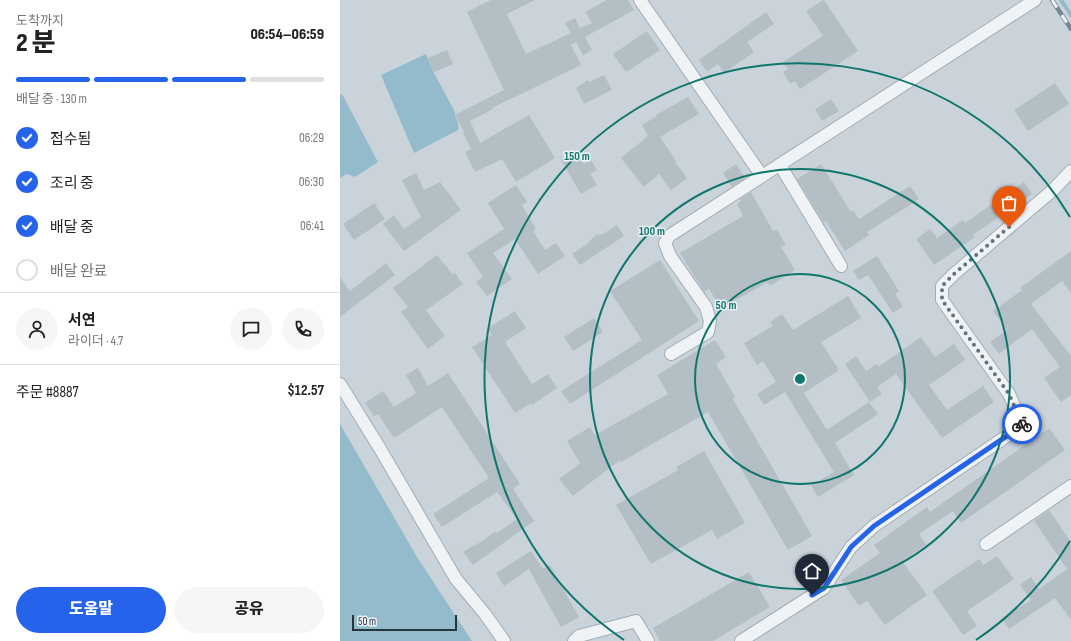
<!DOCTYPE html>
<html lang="ko">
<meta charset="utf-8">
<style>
body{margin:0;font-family:"Sofia Sans Condensed","Noto Sans KR",sans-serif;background:#f6f6f6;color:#222;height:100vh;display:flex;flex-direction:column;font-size:15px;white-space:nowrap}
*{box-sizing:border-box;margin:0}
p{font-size:13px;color:#767676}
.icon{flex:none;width:22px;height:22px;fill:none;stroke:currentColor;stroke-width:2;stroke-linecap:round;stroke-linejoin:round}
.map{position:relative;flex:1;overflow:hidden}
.details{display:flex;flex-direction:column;background:#fff;width:340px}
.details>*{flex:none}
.scale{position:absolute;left:12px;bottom:10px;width:105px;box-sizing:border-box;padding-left:4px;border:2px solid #253540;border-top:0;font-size:11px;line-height:14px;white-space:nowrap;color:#253540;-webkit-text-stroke:3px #ecf2f6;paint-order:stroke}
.pin{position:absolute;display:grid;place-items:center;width:34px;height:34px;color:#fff;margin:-41px -17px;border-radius:50% 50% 50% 0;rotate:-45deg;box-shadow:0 0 4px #0007}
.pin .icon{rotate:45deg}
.courier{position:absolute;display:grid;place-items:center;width:40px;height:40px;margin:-20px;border:3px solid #2563eb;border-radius:50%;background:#fff;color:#222;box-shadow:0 1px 5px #0007}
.headline em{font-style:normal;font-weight:800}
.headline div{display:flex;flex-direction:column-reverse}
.headline{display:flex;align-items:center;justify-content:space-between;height:68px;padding:0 16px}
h1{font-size:26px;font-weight:800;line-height:30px}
.bar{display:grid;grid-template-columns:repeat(4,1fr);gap:6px 4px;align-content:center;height:48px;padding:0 16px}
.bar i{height:5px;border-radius:3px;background:#e0e0e0}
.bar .active{background:#2563eb}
.bar p{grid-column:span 4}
.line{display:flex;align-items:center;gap:10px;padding:0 16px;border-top:1px solid #e0e0e0}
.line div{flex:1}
.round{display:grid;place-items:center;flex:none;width:42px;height:42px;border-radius:21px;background:#f6f6f6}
ol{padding:0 16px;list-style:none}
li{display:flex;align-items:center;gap:12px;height:44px}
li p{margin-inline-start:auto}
li .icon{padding:4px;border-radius:50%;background:#2563eb;color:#fff;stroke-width:4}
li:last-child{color:#767676}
li i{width:22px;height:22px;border:2px solid #e0e0e0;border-radius:50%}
.primary-button{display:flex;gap:8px;margin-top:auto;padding:8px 16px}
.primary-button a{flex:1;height:46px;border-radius:24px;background:#2563eb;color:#fff;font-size:16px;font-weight:800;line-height:46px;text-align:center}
.primary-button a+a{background:#f6f6f6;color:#222}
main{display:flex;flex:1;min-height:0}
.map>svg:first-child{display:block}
.built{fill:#cad3da}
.water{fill:#94bbcc}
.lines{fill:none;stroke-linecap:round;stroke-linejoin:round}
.stream{stroke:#94bbcc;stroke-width:4}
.building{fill:#b3bec5}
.street-casing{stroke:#a2acb2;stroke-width:14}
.street{stroke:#f0f3f6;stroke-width:12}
.rail-casing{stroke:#758793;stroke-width:4.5}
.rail{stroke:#ecf2f6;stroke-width:3;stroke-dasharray:9;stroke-linecap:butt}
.done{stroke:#65727b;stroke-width:4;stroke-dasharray:0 7.2}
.route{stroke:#2563eb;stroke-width:5}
.ring{fill:none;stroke:#0f766e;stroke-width:2}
.centre{fill:#0f766e;stroke:#ecf2f6;stroke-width:2}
.ring-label{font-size:12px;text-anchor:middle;font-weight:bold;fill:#0f766e;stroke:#ecf2f6;stroke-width:3;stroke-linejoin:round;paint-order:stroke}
</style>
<main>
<section class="details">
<div class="headline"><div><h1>2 분</h1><p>도착까지</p></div><em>06:54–06:59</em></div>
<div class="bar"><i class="active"></i><i class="active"></i><i class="active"></i><i></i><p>배달 중 · 130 m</p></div>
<ol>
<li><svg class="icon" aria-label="check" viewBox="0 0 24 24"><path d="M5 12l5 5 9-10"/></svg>접수됨<p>06:29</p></li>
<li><svg class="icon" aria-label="check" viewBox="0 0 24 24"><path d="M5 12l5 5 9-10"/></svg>조리 중<p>06:30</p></li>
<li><svg class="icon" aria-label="check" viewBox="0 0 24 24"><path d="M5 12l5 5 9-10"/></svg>배달 중<p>06:41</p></li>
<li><i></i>배달 완료</li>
</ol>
<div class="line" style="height:72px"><a class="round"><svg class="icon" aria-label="person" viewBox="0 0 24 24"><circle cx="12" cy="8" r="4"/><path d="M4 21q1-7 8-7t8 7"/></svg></a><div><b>서연</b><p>라이더 · 4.7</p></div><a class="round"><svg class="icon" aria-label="chat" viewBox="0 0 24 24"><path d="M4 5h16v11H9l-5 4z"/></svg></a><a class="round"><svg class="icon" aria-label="phone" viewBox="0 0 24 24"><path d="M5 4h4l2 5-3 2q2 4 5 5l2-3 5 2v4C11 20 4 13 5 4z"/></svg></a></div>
<div class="line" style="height:52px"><div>주문 #8887</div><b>$12.57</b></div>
<div class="primary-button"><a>도움말</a><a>공유</a></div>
</section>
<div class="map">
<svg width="731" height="641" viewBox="0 0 731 641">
<rect width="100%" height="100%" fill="#dde4e8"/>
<polygon class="built" points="0,0 731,0 731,641 90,641 0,462"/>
<g class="water">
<path d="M86 54 94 73 115 112C114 119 120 121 118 130L74 153 41 75Z"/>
<polygon points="2,94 38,162 15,177 7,174 0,178 0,95"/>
<polygon points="0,424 77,557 132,641 0,641"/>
</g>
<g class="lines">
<polyline class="stream" points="721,0 731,15"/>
</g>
<g class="building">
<polygon points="151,0 195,0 167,14 186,54 231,33 225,23 235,18 240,28 252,23 245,12 267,0 288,0 294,10 245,37 252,50 243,55 236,42 231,45 241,65 152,108 153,109 130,121 140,143 189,115 215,158 176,182 162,159 135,172 125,152 131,149 123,133 124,132 115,115 164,90 127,12"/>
<polygon points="483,0 484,0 518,51 460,89 455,81 450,84 443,72 448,69 443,62 483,36 466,11"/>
<polygon points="426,12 434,24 407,42 414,52 384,73 378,64 367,72 359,60"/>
<polygon points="307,31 320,50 286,72 273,54"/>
<polygon points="107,50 113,64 94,72 88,58"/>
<polygon points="264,75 272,90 244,104 236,88 248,80 249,82"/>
<polygon points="715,83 729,104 688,131 674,110"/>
<polygon points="348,97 359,114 320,137 336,161 335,162 347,178 331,190 319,174 304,187 281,158 308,136 302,125 317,116 316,115"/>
<polygon points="491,99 499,111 482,121 475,109"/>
<polygon points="236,151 244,164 251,160 257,170 250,174 257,185 241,194 221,160"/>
<polygon points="396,164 405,178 392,187 383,173"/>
<polygon points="481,164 511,212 513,210 519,219 570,186 579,199 527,232 529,235 505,251 486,221 484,223 457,179"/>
<polygon points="76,173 84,190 100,182 121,210 64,251 43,224 54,215 64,229 81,217 62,180"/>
<polygon points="684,182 692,194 633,235 635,237 594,265 576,239 590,229 597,238 623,220 625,223"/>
<polygon points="176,185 187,202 182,205 196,229 193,231 205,250 216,243 225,256 198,274 175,239 153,253 172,279 147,296 136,282 143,277 127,253 164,229 148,203"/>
<polygon points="411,192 433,231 437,230 446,245 441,247 455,270 430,286 428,282 381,308 369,289 364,292 340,253 403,216 397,204 401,201 400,199"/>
<polygon points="34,203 45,219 14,240 3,224"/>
<polygon points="277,225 284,236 240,265 232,254 249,243 249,241 253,238 256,235 263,234"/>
<polygon points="731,251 731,293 722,281 691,304 731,356 731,395 721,402 704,378 720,367 692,329 659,354 650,342 667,330 653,311 682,290 680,288"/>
<polygon points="97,255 113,275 115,273 123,284 86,310 105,336 88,349 61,312 68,307 53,288"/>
<polygon points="537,256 559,291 555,294 563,306 553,313 528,275 519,280 513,271"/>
<polygon points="320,260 359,321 230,404 221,391 302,340 270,291"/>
<polygon points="46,263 55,275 0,317 0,277 10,291"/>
<polygon points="508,296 521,318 481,342 499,370 464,393 487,430 529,402 538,414 495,443 514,475 478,497 471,485 494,472 445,392 424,405 417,394 436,382 423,361 417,365 404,343 433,326 430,322 442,314 453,330"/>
<polygon points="175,311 186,328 165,342 192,384 208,374 217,388 192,405 191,403 175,413 132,347 152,335 148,328"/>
<polygon points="254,318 263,332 233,351 224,337"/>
<polygon points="581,337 595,357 614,344 625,360 589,385 607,410 643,386 654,402 602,438 556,374 537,387 542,394 530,402 505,364 516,356 526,371 536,364 538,367"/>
<polygon points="375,340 386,357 376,364 395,397 393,399 472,536 448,550 368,412 281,462 280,460 233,496 219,479 240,463 227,441 250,427 255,435 328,394 317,375"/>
<polygon points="78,368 88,386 108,373 180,484 173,489 194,521 133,565 123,552 134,545 135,546 156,531 157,533 177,519 157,492 102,527 93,514 149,478 102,407 54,438 38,414 34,416 25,403 43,391 54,407 76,393 66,375"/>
<polygon points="709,428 725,450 621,523 613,511 579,534 586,545 562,561 587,595 545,625 527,601 519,606 501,580 540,553 534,545 587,507 590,512"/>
<polygon points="364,451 405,523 377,539 372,530 311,564 276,505 338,470 336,467"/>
<polygon points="709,510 731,542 731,620 715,598 669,629 662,619 691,600 680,585 691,577 699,589 727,569 694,521"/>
<polygon points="191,551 203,569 210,565 239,617 221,627 189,569 164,586 156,573"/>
<polygon points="657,556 674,579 627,611 637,626 623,635 592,591 639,559 643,565"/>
<polygon points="409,572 430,607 373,641 320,641 313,628"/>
</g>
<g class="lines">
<g class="street-casing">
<g id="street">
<polyline points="300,0 422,176"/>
<polyline points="440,165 501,266"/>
<polyline points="331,354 368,332 370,321 366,307 330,256 325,243 329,236 695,0"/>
<polyline points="0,384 39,447 116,579 145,614 164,641"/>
<polyline points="646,544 731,486"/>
<polyline points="234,641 239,636 296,621 308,641"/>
<polyline points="401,641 484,588 511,547 534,526 683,425 669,394 602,300 602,286 614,274 713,190 731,171"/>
</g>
</g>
<use href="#street" class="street"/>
<g class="rail-casing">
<polyline id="rail" points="712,0 731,29"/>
</g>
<use href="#rail" class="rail"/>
</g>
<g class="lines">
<polyline class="done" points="669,227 614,274 602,286 602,300 669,394 682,424"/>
<polyline class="route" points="472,595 484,588 511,547 534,526 683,425 682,424"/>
</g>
<g class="ring">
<circle cx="460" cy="379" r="105"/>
<circle cx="460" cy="379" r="210"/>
<path d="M730 541A315 315 0 0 1 636 640M284 640A315 315 0 1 1 730 217"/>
</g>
<circle cx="460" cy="379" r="6" class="centre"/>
<g class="ring-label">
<text x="237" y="160">150 m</text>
<text x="312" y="235">100 m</text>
<text x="386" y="309">50 m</text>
</g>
</svg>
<div class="scale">50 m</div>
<div class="pin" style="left:669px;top:227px;background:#ea580c"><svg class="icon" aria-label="bag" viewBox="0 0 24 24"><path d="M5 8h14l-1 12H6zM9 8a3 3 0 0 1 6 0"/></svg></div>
<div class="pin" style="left:472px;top:595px;background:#1f2937"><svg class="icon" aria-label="home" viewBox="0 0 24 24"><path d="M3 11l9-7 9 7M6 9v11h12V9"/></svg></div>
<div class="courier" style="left:682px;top:424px"><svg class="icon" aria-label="bike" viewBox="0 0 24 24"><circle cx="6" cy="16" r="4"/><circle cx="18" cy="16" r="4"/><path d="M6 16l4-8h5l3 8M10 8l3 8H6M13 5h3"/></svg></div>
</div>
</main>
